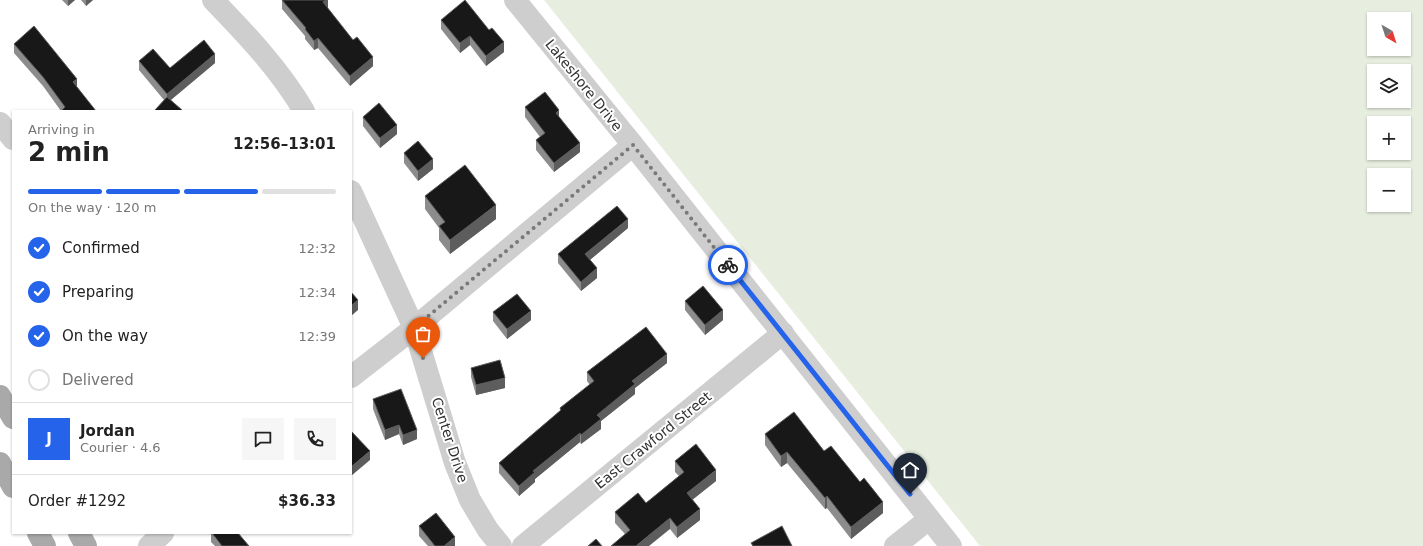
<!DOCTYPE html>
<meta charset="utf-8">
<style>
body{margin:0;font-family:"DejaVu Sans",sans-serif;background:#f6f6f6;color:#222;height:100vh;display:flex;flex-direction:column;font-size:15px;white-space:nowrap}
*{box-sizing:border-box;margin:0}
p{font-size:13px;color:#767676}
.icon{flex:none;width:22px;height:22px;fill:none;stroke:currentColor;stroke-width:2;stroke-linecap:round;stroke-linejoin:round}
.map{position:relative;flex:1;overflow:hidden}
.drawer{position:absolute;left:12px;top:110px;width:340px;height:424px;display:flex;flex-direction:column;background:#fff;border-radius:0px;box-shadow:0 1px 3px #0004}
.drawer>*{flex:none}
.needle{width:26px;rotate:141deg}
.controls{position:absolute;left:1367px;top:12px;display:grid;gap:8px}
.controls a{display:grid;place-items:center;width:44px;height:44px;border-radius:0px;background:#fff;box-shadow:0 1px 3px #0004;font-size:20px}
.pin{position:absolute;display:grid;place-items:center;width:34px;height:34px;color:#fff;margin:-41px -17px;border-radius:50% 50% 50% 0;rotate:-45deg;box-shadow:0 0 4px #0007}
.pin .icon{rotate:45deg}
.courier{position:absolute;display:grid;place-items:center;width:40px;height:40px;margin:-20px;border:3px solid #2563eb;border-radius:50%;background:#fff;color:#222;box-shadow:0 1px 5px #0007}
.overview em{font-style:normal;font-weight:800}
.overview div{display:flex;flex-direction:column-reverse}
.overview{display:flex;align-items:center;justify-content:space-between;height:68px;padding:0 16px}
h1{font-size:26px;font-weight:800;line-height:30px}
.bar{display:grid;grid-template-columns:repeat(4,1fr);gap:6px 4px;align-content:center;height:48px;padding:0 16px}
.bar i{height:5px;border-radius:3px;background:#e0e0e0}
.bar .selected{background:#2563eb}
.bar p{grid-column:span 4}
.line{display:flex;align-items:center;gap:10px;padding:0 16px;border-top:1px solid #e0e0e0}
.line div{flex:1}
.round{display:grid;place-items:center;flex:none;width:42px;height:42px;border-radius:0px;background:#f6f6f6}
ol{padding:0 16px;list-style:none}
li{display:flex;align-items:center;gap:12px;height:44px}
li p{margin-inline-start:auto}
li .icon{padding:4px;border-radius:50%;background:#2563eb;color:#fff;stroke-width:4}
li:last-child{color:#767676}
li i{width:22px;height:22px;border:2px solid #e0e0e0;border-radius:50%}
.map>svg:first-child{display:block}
.green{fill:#e7eedf;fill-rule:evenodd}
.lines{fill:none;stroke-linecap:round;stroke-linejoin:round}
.minor{stroke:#cecece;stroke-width:22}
.major{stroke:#a9a9a9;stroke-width:22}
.wall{fill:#8c8c8c}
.shaded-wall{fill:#5d5d5d}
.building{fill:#181818;stroke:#5d5d5d}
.done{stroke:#797979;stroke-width:4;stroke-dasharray:0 7.2}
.route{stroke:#2563eb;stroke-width:5}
.labels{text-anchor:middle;stroke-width:4;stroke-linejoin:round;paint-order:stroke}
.street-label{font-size:14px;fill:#313131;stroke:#fff}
</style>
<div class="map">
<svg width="1423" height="546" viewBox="0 0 1423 546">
<rect width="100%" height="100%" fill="#fff"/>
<path class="green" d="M544 0H1423V546H980ZM1374 19H1404V49H1374ZM1374 71H1404V101H1374ZM1374 123H1404V153H1374ZM1374 175H1404V205H1374Z"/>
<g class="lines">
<g class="minor">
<path d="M213 0C246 34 280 70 304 111"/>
<polyline points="515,0 633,145 951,546"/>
<polyline points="0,123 13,139"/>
<polyline points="351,191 414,328 455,463 470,500 488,530 501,546"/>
<polyline points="351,377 414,328 633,145"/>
<polyline points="149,546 163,533"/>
<polyline points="523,546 783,333"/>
<polyline points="895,546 929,519"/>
</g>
<g class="major">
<polyline points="0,396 13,418"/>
<polyline points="0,463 13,487"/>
<polyline points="38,533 45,546"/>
<polyline points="79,533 86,546"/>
</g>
</g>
<g class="wall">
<polygon points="62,0 75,0 68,6"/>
<polygon points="81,0 93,0 86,6"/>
<polygon points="282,0 328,0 327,8 373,66 350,86 318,48 314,50 305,39 305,36 282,9"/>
<polygon points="441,20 504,52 486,66 470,45 460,53 441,29"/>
<polygon points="14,44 77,87 96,111 61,111 43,86 14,53"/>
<polygon points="139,61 170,68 215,63 171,100 182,111 155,111 155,110 164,100 139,70"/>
<polygon points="525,107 559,117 580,152 554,172 536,150 536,140 540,137 525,117"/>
<polygon points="363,117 397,134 380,148 363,126"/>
<polygon points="404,153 433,169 418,181 404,163"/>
<polygon points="425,196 496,219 450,254 439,240 439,228 425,209"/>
<polygon points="628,228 590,260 597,278 581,291 558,263 558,254"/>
<polygon points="685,301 723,320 705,335 685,310"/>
<polygon points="493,312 531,320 507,339 493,321"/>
<polygon points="667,363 635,388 635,394 601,421 601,429 581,444 580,442 535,479 535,482 519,496 499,473 499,463 560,411 560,408 590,385 587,381 587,372"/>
<polygon points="471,368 505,388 476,395 471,377"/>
<polygon points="373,399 417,439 403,445 399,434 385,440 373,409"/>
<polygon points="765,434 824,451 883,513 851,539 827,508 825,509 787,463 781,467 765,445"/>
<polygon points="675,461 716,481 692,500 700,520 677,538 670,529 625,534 615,523 615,512 646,503 679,476 675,472"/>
<polygon points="419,526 455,546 428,546 419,536"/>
<polygon points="211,533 249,546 215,546 211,542"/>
</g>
<g class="shaded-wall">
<polygon points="68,0 75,0 68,6"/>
<polygon points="86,0 93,0 86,6"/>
<polygon points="326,0 328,0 328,8 323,12 323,2"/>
<polygon points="470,36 470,45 460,53 460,43"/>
<polygon points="318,38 318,48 314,50 314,41"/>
<polygon points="504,42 504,52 486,66 486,56"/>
<polygon points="215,54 215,63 167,103 167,94"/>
<polygon points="373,57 373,66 350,86 350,76"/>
<polygon points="77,79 77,89 73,82"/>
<polygon points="559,110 559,120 556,113"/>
<polygon points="397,125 397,134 380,148 380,138"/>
<polygon points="580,143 580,152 554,172 554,163"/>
<polygon points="433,159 433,169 418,181 418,171"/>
<polygon points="496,205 496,219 450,254 450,240"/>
<polygon points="628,219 628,228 585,264 585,254"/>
<polygon points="597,268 597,278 581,291 581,282"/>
<polygon points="358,300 358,310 351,316 351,306"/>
<polygon points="723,310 723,320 705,335 705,325"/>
<polygon points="531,311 531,320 507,339 507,329"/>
<polygon points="667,354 667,363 635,388 635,394 601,421 601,429 581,444 581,435 597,415 632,381"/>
<polygon points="505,378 505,388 476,395 476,385"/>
<polygon points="399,425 399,434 385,440 385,430"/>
<polygon points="417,430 417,439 403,445 403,435"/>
<polygon points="580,433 580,442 535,479 535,482 519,496 519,486 533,471"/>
<polygon points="370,451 370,460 351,476 351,467"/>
<polygon points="787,452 787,463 781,467 781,456"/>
<polygon points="716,470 716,481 687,504 687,493"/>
<polygon points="827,496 827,508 825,509 825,498"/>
<polygon points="883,502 883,513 851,539 851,527"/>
<polygon points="700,509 700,520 677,538 677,527"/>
<polygon points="670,518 670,529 649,546 636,546"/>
<polygon points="455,537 455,546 444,546"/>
</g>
<g class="building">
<polygon points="282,0 326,0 323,2 353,40 357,37 373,57 350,76 318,38 314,41 305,29 306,28"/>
<polygon points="465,0 489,30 492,28 504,42 486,56 470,36 460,43 441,20"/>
<polygon points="34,26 77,79 73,82 96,111 61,111 65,107 43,77 14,44"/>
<polygon points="204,40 215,54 167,94 139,61 153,49 170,68"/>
<polygon points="545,92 559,110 556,113 580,143 554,163 536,140 545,133 525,107"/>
<polygon points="167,97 182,110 180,111 156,111 155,110"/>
<polygon points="379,103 397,125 380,138 363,117"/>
<polygon points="418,141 433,159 418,171 404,153"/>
<polygon points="465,165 496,205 450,240 439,226 445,222 425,196"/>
<polygon points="617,206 628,219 585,254 597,268 581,282 558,254"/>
<polygon points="703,286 723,310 705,325 685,301"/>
<polygon points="351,292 358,300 351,306"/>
<polygon points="517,294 531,311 507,329 493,312"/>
<polygon points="646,327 667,354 632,381 635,384 597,415 601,419 581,435 580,433 533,471 535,472 519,486 499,463 561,410 560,408 594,381 587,372"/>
<polygon points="500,360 505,378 476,385 471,368"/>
<polygon points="401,389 417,430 403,435 399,425 385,430 373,399"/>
<polygon points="794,412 824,451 831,446 860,482 864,478 883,502 851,527 827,496 825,498 787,452 781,456 765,434"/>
<polygon points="351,431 370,451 351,467"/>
<polygon points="696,444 716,470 687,493 700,509 677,527 670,518 636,546 611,546 630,530 615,512 638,493 646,503 684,472 675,461"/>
<polygon points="436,513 455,537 444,546 435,546 419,526"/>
<polygon points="782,526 792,546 753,546 751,543"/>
<polygon points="212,533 238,533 249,546 222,546"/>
<polygon points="596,539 602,546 588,546"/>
</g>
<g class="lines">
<polyline class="done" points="423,358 414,328 633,145 728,265"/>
<polyline class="route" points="728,265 910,494"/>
</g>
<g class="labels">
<g class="street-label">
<text transform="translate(584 85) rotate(51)" y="5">Lakeshore Drive</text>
<text transform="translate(450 440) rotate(72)" y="5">Center Drive</text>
<text transform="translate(653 440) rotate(-39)" y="5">East Crawford Street</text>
</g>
</g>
</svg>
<div class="controls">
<a><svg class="needle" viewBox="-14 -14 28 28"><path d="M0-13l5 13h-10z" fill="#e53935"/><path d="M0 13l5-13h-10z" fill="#767676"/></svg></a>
<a><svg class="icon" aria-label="layers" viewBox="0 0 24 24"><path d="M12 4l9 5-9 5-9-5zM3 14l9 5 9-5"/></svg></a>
<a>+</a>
<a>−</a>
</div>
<div class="pin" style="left:423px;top:358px;background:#ea580c"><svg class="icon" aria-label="bag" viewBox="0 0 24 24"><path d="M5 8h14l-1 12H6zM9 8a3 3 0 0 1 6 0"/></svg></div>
<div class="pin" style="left:910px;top:494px;background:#1f2937"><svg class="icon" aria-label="home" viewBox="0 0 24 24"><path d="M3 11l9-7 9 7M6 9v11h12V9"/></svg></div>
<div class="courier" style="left:728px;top:265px"><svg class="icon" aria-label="bike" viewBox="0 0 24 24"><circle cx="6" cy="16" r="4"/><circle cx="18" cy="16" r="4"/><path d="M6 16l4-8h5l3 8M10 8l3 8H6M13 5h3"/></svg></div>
<section class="drawer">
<div class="overview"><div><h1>2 min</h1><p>Arriving in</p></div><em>12:56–13:01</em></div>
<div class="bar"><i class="selected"></i><i class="selected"></i><i class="selected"></i><i></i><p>On the way · 120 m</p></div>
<ol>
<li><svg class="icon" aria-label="check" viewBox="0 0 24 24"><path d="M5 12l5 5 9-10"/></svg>Confirmed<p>12:32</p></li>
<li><svg class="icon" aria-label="check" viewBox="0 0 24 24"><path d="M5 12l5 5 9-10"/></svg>Preparing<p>12:34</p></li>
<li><svg class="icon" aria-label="check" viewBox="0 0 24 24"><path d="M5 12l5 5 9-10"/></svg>On the way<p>12:39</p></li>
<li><i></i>Delivered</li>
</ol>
<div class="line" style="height:72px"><b class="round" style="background:#2563eb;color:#fff">J</b><div><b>Jordan</b><p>Courier · 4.6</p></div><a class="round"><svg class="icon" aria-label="chat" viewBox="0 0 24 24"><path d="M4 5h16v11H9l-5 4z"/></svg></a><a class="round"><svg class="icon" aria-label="phone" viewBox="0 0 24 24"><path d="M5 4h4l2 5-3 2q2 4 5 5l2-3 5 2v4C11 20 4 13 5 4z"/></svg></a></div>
<div class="line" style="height:52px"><div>Order #1292</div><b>$36.33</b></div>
</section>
</div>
